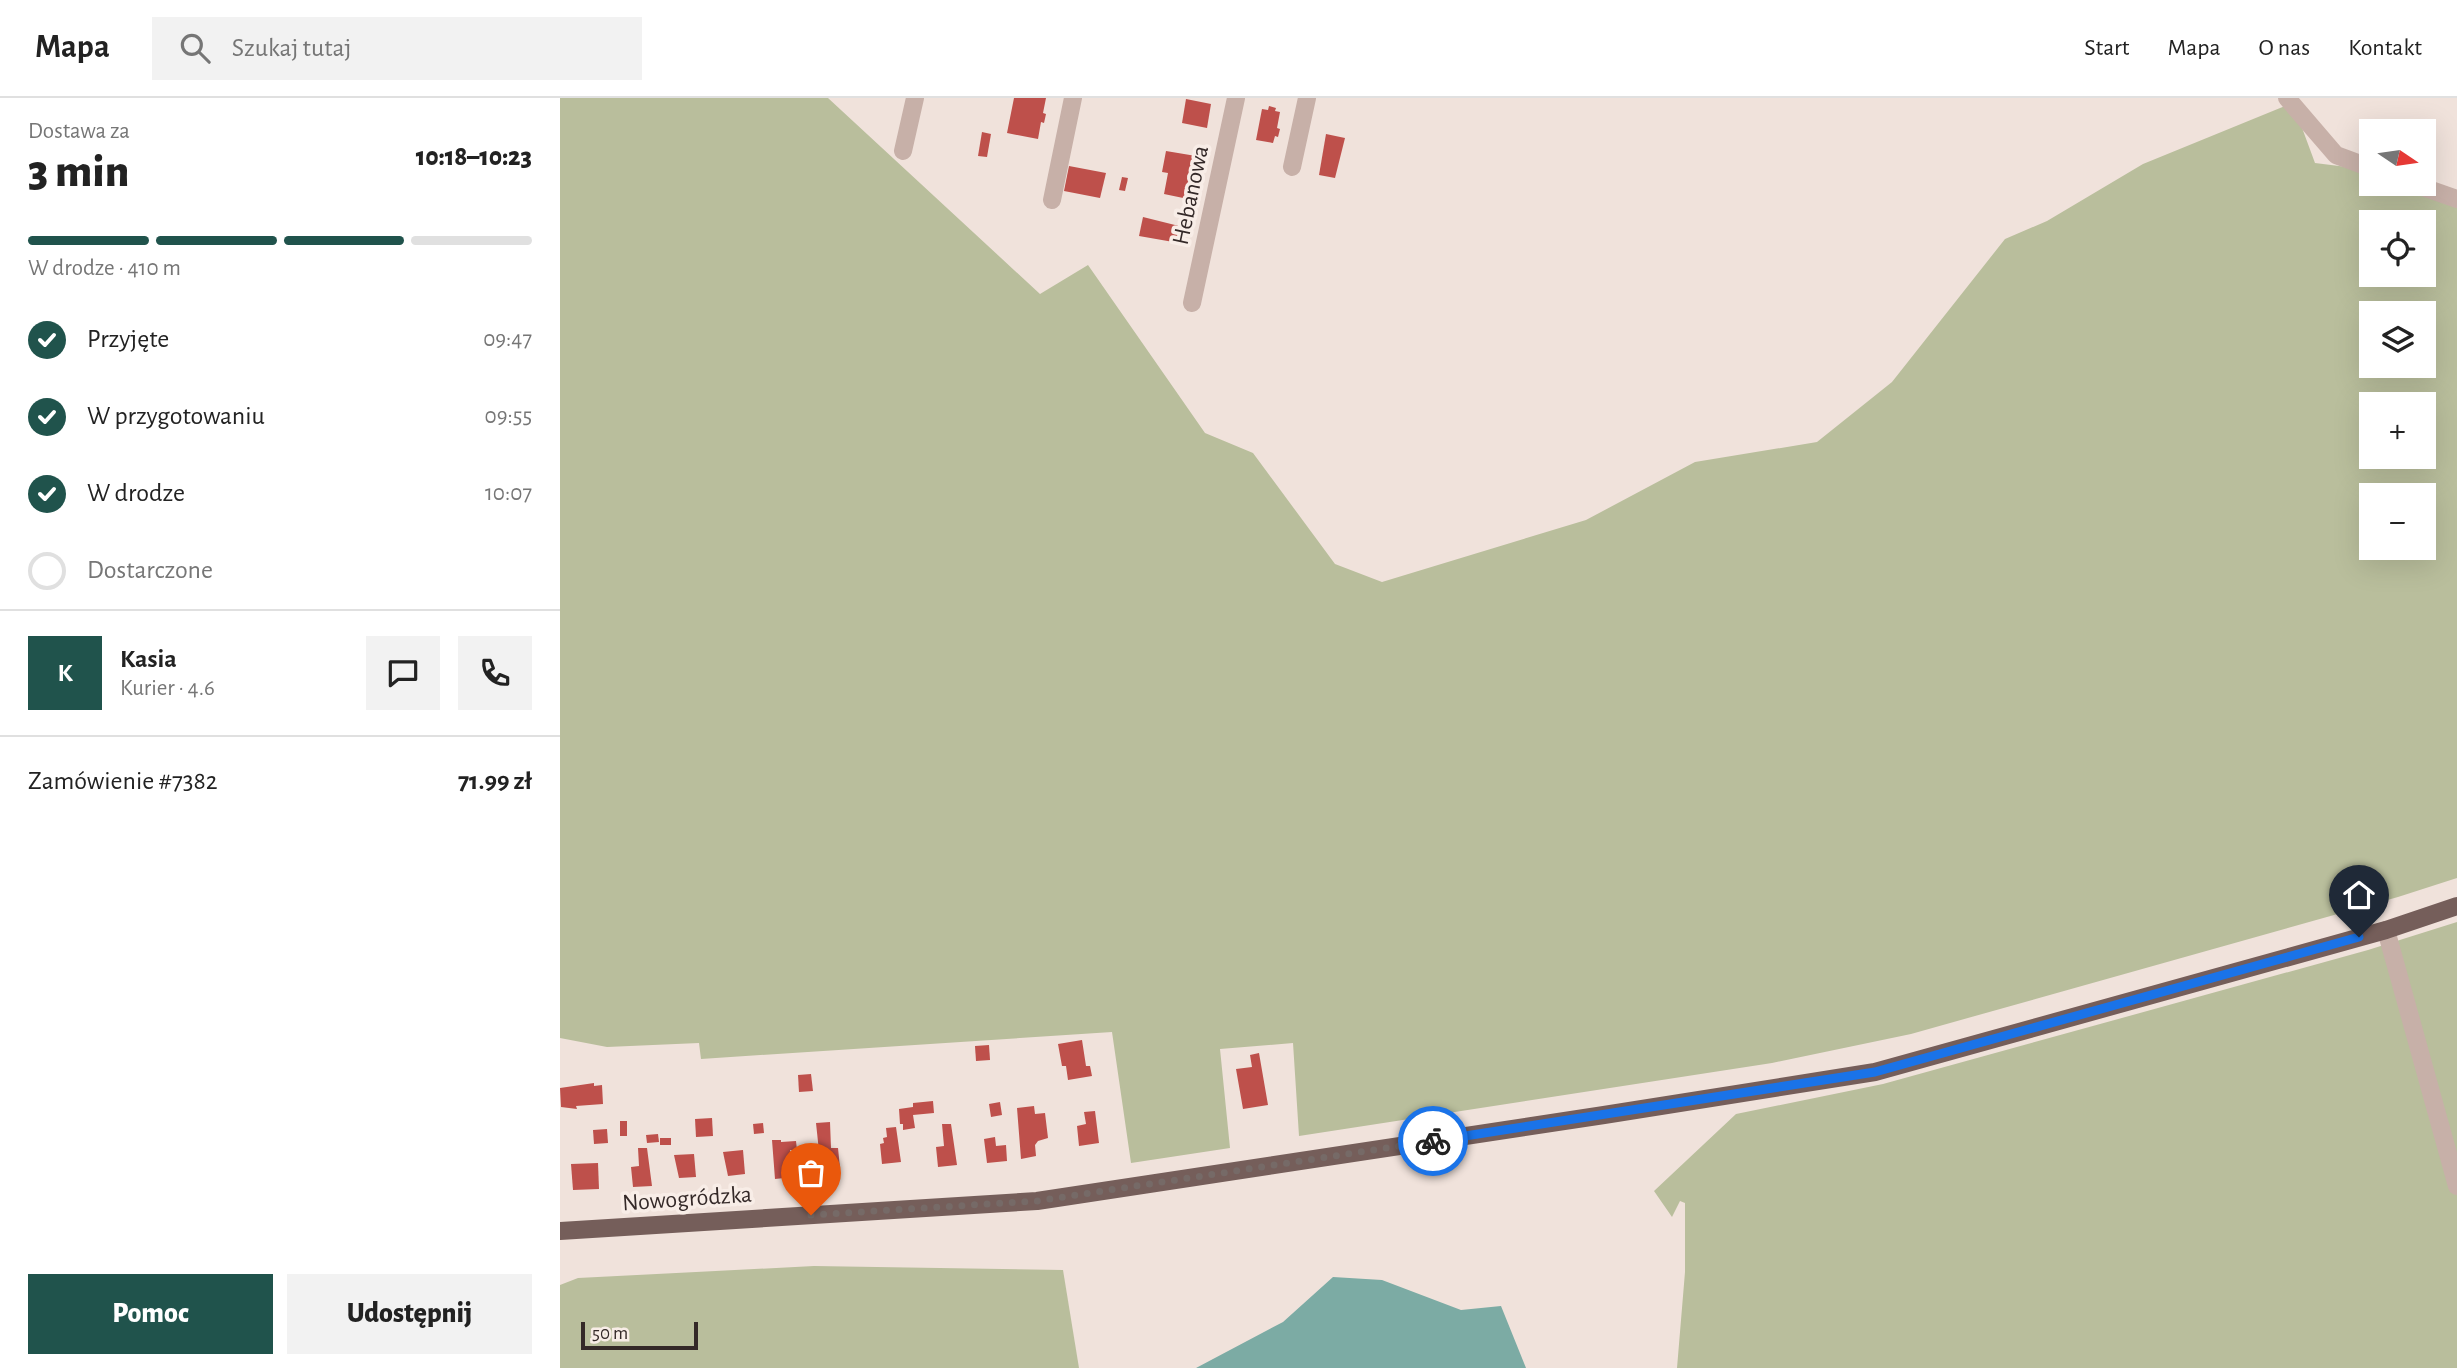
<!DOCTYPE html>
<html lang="pl">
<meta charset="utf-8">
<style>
body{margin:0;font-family:"Alegreya Sans",sans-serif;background:#f2f2f2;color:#222;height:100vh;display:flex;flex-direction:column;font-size:26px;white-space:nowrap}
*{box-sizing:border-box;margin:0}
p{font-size:23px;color:#767676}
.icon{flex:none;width:38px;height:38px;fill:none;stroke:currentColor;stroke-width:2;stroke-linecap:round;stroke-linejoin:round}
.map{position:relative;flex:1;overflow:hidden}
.side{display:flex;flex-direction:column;background:#fff;width:560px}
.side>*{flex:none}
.needle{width:46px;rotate:103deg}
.controls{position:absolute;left:1799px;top:21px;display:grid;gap:14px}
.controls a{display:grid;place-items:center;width:77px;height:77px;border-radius:0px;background:#fff;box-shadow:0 7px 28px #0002;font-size:35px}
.scale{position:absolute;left:21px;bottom:18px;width:117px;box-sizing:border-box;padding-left:7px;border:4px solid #342928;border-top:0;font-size:19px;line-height:24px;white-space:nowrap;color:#342928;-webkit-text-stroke:5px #f8ede7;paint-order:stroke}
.pin{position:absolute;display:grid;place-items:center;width:60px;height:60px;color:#fff;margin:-72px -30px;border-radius:50% 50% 50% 0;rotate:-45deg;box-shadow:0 0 7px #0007}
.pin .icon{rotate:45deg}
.courier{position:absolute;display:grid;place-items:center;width:70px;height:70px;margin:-35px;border:5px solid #1a73e8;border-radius:50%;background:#fff;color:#222;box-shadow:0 2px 9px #0007}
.head em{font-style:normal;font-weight:800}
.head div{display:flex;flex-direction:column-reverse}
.head{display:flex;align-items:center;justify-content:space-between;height:119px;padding:0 28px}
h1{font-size:46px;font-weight:800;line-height:52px}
.bar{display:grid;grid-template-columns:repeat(4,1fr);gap:10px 7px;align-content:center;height:84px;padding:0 28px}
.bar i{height:9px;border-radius:5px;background:#e0e0e0}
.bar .selected{background:#20534c}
.bar p{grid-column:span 4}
.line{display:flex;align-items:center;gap:18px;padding:0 28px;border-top:2px solid #e0e0e0}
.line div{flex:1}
.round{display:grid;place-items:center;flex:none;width:74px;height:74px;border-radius:0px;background:#f2f2f2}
ol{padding:0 28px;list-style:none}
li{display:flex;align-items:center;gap:21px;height:77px}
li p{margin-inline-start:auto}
li .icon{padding:7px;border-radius:50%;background:#20534c;color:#fff;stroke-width:4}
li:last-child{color:#767676}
li i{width:38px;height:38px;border:4px solid #e0e0e0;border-radius:50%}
.cta{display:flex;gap:14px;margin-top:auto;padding:14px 28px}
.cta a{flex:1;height:80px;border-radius:0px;background:#20534c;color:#fff;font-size:28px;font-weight:800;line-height:80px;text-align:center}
.cta a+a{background:#f2f2f2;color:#222}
header{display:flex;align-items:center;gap:42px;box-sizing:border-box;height:98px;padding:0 35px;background:#fff;border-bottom:2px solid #e0e0e0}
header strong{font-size:33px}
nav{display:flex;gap:38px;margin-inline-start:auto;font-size:24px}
.search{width:490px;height:63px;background:#f2f2f2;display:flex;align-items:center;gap:18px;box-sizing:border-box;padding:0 24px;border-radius:0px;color:#767676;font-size:26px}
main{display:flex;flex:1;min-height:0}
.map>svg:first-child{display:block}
.green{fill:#b9be9c;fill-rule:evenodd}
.water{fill:#7caba4}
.building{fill:#be504b}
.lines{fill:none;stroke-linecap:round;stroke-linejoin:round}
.minor{stroke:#c7b0a8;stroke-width:18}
.major{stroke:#755e5a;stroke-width:18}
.done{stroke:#766a67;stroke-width:7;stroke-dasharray:0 12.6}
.route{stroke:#1a73e8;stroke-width:9}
.labels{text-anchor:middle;stroke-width:7;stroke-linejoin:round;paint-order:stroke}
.street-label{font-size:24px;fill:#342928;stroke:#f8ede7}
</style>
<header>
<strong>Mapa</strong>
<div class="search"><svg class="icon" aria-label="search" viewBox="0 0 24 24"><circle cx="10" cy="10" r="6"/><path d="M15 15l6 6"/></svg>Szukaj tutaj</div>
<nav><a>Start</a><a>Mapa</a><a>O nas</a><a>Kontakt</a></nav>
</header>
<main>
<section class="side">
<div class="head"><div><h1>3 min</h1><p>Dostawa za</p></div><em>10:18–10:23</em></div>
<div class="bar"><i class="selected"></i><i class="selected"></i><i class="selected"></i><i></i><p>W drodze · 410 m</p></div>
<ol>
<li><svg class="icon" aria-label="check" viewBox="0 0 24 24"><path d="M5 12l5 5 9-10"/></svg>Przyjęte<p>09:47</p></li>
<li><svg class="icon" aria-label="check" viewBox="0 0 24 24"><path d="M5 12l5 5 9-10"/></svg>W przygotowaniu<p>09:55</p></li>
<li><svg class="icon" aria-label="check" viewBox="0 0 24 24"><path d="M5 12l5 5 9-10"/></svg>W drodze<p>10:07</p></li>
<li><i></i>Dostarczone</li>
</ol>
<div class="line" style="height:126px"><b class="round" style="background:#20534c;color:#fff">K</b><div><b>Kasia</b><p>Kurier · 4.6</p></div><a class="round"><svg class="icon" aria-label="chat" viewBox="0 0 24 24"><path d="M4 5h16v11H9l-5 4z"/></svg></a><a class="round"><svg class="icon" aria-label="phone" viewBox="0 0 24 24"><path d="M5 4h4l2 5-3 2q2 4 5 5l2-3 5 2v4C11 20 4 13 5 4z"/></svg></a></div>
<div class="line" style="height:91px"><div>Zamówienie #7382</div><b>71.99 zł</b></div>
<div class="cta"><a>Pomoc</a><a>Udostępnij</a></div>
</section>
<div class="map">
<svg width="1897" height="1270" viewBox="0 0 1897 1270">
<rect width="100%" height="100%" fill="#f0e2db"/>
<g class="green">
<path d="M0 0H268L480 196 528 167 645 335 693 355 775 466 822 484 1026 422 1135 364 1257 344 1332 284 1445 141 1487 123 1583 66 1725 8 1738 19 1755 65 1811 72V86H1848L1897 109V780L1838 799 1351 936 1212 965 739 1038 733 945 660 951 670 1050 571 1065 552 934 141 961 139 945 47 949 0 940ZM1811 124H1864V177H1811ZM1811 215H1864V268H1811ZM1811 306H1864V359H1811ZM1811 397H1864V450H1811Z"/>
<polygon points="1897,824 1897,1270 1117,1270 1125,1174 1125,1105 1120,1103 1112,1119 1094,1093 1176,1016 1323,986 1808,852"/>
<polygon points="254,1168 503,1172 519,1270 0,1270 0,1187 18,1180"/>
</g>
<polygon class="water" points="773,1179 822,1182 901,1212 941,1208 966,1270 636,1270 723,1224"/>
<g class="building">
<polygon points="454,0 486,0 483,15 486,16 484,25 481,24 478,41 447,35"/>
<polygon points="626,1 651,6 647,30 622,25"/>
<polygon points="709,8 716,10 715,13 720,14 717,30 720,31 718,39 715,38 713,45 696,42 702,11 708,12"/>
<polygon points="422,34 431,36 427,59 418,58"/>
<polygon points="766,36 785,40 775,80 759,77"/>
<polygon points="606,53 636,58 634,72 637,73 635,84 631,83 628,101 604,96 608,75 602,74"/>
<polygon points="509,68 546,75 540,100 504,93"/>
<polygon points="562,79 568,80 565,93 559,92"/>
<polygon points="583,119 623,129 619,145 579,138"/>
<polygon points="522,942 526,968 530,968 532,978 508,982 506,968 502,968 498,946"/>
<polygon points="429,947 430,962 416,963 415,948"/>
<polygon points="699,955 708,1007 683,1011 676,971 692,969 690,957"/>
<polygon points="251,976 253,993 239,994 238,977"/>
<polygon points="34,985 34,988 42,987 43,1006 16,1008 17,1011 1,1009 0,990"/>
<polygon points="373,1003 374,1015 353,1017 355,1030 343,1032 343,1026 340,1026 339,1011 353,1009 353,1005"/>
<polygon points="440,1004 442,1017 431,1019 429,1006"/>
<polygon points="474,1008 475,1016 485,1015 488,1040 478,1043 475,1047 476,1058 461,1061 457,1010"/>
<polygon points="535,1013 539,1045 519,1048 517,1028 526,1026 524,1014"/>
<polygon points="152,1020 153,1038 136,1039 135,1021"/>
<rect x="60" y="1023" width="7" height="15"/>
<polygon points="270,1024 271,1050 278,1050 280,1070 261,1072 256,1025"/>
<polygon points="203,1025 204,1035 194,1036 193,1026"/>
<polygon points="382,1026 391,1026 397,1067 378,1069 376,1049 384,1048"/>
<polygon points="336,1029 341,1064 322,1066 320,1046 324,1045 323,1040 327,1039 326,1030"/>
<polygon points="47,1031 48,1045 34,1046 33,1032"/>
<polygon points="98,1036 99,1044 87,1045 86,1037"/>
<polygon points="435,1039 436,1048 446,1047 447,1063 427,1065 424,1041"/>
<rect x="100" y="1040" width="11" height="7"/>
<polygon points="212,1042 221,1042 221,1044 236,1043 237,1052 230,1052 234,1079 215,1081"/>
<polygon points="78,1050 87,1050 92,1088 73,1089 71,1069 79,1068"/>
<polygon points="183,1052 185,1076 168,1078 163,1054"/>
<polygon points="134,1056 136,1079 119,1080 114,1057"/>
<polygon points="38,1065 39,1091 13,1092 11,1066"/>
</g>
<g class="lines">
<g class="minor">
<polyline points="1727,0 1776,57 1811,70"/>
<polyline points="343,53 355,0"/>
<polyline points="732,69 747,0"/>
<polyline points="1854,86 1897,101"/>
<polyline points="492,102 513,0"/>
<polyline points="632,205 676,0"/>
<polyline points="1826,832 1897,1088"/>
</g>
<polyline class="major" points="0,1133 477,1103 1044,1017 1315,974 1826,832 1897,808"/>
</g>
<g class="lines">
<polyline class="done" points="251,1117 477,1103 873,1043"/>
<polyline class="route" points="873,1043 1315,974 1799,839"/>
</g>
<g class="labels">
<g class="street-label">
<text transform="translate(630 97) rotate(-78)" y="8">Hebanowa</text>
<text transform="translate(127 1100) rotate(-4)" y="8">Nowogródzka</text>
</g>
</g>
</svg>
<div class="controls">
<a><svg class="needle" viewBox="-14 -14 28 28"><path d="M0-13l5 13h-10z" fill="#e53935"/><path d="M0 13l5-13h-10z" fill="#767676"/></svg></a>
<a><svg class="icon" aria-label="locate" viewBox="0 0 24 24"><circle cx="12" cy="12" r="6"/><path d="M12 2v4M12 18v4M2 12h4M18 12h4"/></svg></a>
<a><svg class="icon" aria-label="layers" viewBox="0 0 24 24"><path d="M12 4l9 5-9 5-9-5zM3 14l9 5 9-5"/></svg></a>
<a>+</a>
<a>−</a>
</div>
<div class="scale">50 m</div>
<div class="pin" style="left:251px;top:1117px;background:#ea580c"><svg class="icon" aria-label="bag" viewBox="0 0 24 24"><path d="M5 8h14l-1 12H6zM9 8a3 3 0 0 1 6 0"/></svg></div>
<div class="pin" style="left:1799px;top:839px;background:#1f2937"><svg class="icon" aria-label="home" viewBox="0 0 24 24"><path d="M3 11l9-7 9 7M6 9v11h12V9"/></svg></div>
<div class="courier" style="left:873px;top:1043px"><svg class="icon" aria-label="bike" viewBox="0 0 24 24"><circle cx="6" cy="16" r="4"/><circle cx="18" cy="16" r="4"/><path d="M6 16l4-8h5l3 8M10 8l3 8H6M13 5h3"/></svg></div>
</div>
</main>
